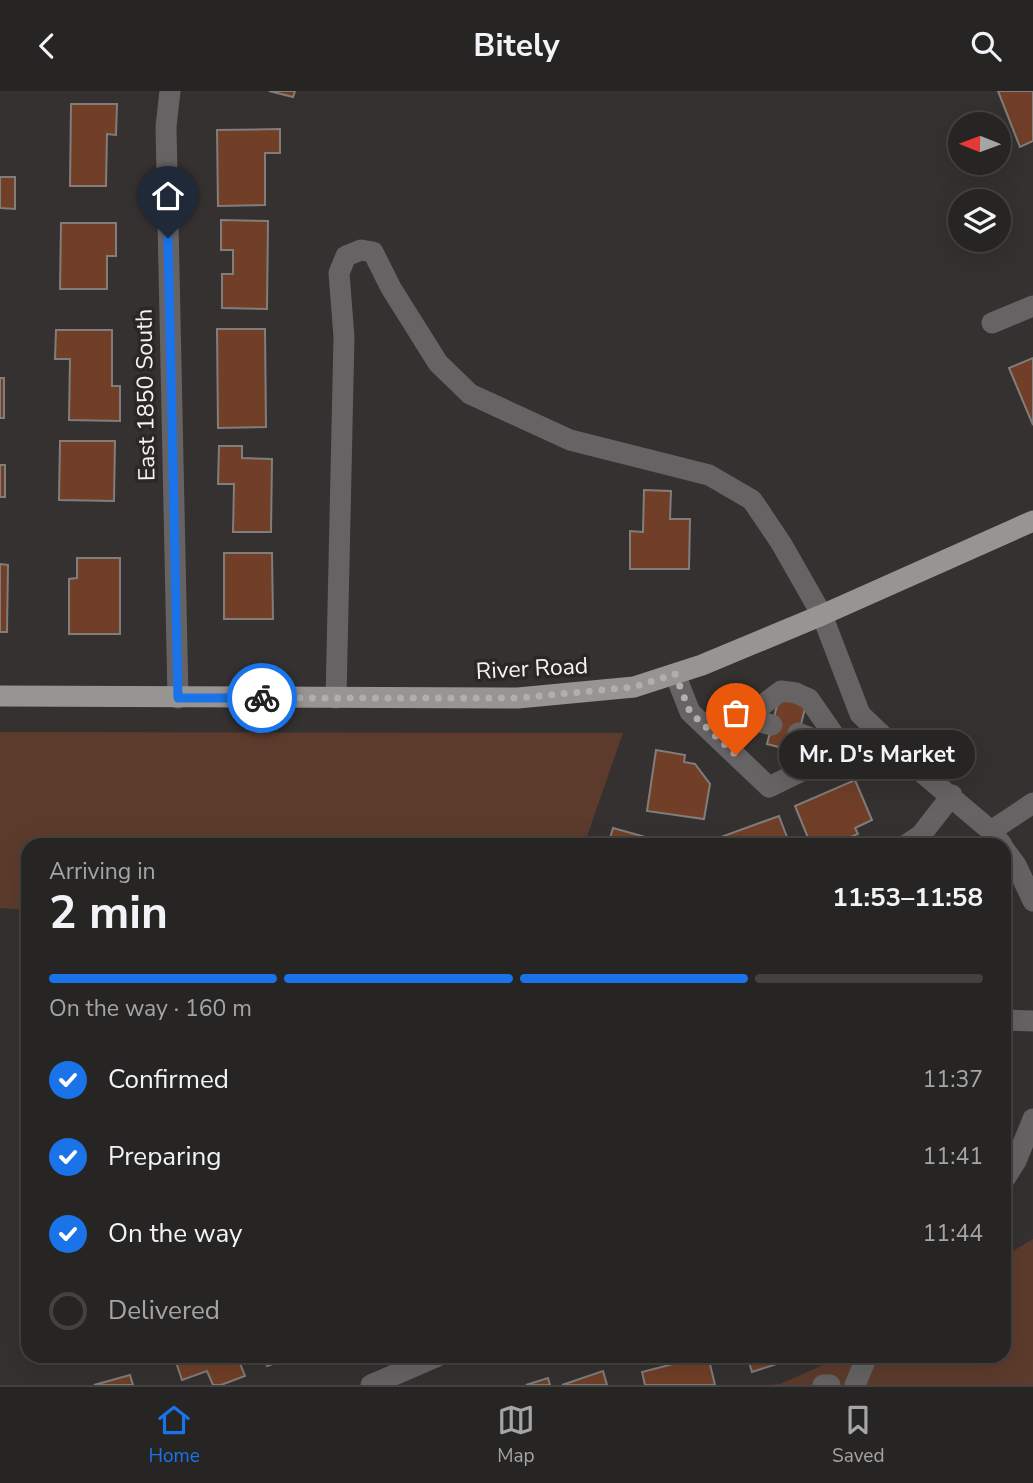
<!DOCTYPE html>
<meta charset="utf-8">
<style>
body{margin:0;font-family:"Nunito Sans",sans-serif;background:#2f2d2c;color:#f1f3f6;height:100vh;display:flex;flex-direction:column;font-size:26px;white-space:nowrap}
*{box-sizing:border-box;margin:0}
p{font-size:23px;color:#a4a5a6}
.icon{flex:none;width:38px;height:38px;fill:none;stroke:currentColor;stroke-width:2;stroke-linecap:round;stroke-linejoin:round}
.map{position:relative;flex:1;overflow:hidden}
.details{position:absolute;left:21px;top:747px;width:990px;height:525px;display:flex;flex-direction:column;background:#272524;border-radius:21px;box-shadow:0 7px 28px #0002,0 0 0 2px #434241}
.details>*{flex:none}
.needle{width:46px;rotate:271deg}
.tools{position:absolute;left:948px;top:21px;display:grid;gap:14px}
.tools a{display:grid;place-items:center;width:63px;height:63px;border-radius:50%;background:#272524;box-shadow:0 7px 28px #0002,0 0 0 2px #434241;font-size:35px}
.pin{position:absolute;display:grid;place-items:center;width:60px;height:60px;color:#fff;margin:-72px -30px;border-radius:50% 50% 50% 0;rotate:-45deg;box-shadow:0 0 7px #0007}
.pin .icon{rotate:45deg}
.courier{position:absolute;display:grid;place-items:center;width:70px;height:70px;margin:-35px;border:5px solid #1a73e8;border-radius:50%;background:#fff;color:#222;box-shadow:0 2px 9px #0007}
.bubble{position:absolute;height:49px;border-radius:24px;background:#272524;box-shadow:0 7px 28px #0002,0 0 0 2px #434241;font-size:23px;font-weight:700;line-height:49px;text-align:center}
.head em{font-style:normal;font-weight:700}
.head div{display:flex;flex-direction:column-reverse}
.head{display:flex;align-items:center;justify-content:space-between;height:119px;padding:0 28px}
h1{font-size:46px;font-weight:700;line-height:52px}
.bar{display:grid;grid-template-columns:repeat(4,1fr);gap:10px 7px;align-content:center;height:84px;padding:0 28px}
.bar i{height:9px;border-radius:5px;background:#434241}
.bar .on{background:#1a73e8}
.bar p{grid-column:span 4}
ol{padding:0 28px;list-style:none}
li{display:flex;align-items:center;gap:21px;height:77px}
li p{margin-inline-start:auto}
li .icon{padding:7px;border-radius:50%;background:#1a73e8;color:#fff;stroke-width:4}
li:last-child{color:#a4a5a6}
li i{width:38px;height:38px;border:4px solid #434241;border-radius:50%}
header{display:flex;justify-content:space-between;align-items:center;height:91px;padding:0 28px;background:#272524;font-size:32px;font-weight:700}
.menu{display:flex;justify-content:space-around;align-items:center;height:98px;border-top:2px solid #434241;background:#272524;font-size:19px;color:#a4a5a6}
.menu a{display:grid;justify-items:center;gap:4px}
.menu .on{color:#1a73e8}
.map>svg:first-child{display:block}
.green{fill:#5c3b2c}
.building{fill:#713f27;stroke:#807d7b;stroke-width:2}
.lines{fill:none;stroke-linecap:round;stroke-linejoin:round}
.minor{stroke:#656363;stroke-width:21}
.major{stroke:#979492;stroke-width:21}
.done{stroke:#b1afae;stroke-width:7;stroke-dasharray:0 12.6}
.route{stroke:#1a73e8;stroke-width:9}
.labels{text-anchor:middle;stroke-width:7;stroke-linejoin:round;paint-order:stroke}
.street-label{font-size:23px;fill:#f5f3f2;stroke:#2a2726}
</style>
<header><svg class="icon" aria-label="back" viewBox="0 0 24 24"><path d="M15 5l-7 7 7 7"/></svg>Bitely<svg class="icon" aria-label="search" viewBox="0 0 24 24"><circle cx="10" cy="10" r="6"/><path d="M15 15l6 6"/></svg></header>
<div class="map">
<svg width="1033" height="1294" viewBox="0 0 1033 1294">
<rect width="100%" height="100%" fill="#343130"/>
<g class="green">
<polygon points="0,641 623,642 584,754 28,754 28,819 0,817"/>
<polygon points="1033,1148 1033,1294 769,1294 780,1293 843,1265 1004,1265 1005,1165"/>
</g>
<g class="building">
<polygon points="269,0 295,0 293,6"/>
<polygon points="998,0 1033,0 1033,50 1020,56"/>
<polygon points="71,13 117,13 116,44 107,43 106,95 70,95"/>
<polygon points="280,38 280,62 265,62 265,114 218,115 217,39"/>
<polygon points="0,86 15,86 15,118 0,117"/>
<polygon points="221,129 268,130 267,218 222,217 222,183 233,183 233,159 221,159"/>
<polygon points="61,132 116,132 116,165 107,165 107,198 60,198"/>
<polygon points="217,238 265,238 266,336 218,337"/>
<polygon points="56,239 112,239 112,295 120,295 120,330 69,329 70,268 55,268"/>
<polygon points="1033,267 1033,334 1009,277"/>
<rect x="0" y="287" width="4" height="40"/>
<polygon points="60,350 115,350 114,410 59,409"/>
<polygon points="219,355 242,355 242,367 272,368 271,441 233,441 234,393 218,393"/>
<rect x="0" y="374" width="5" height="32"/>
<polygon points="644,399 671,400 670,428 690,428 689,478 630,478 630,440 643,441"/>
<polygon points="224,462 272,462 273,528 224,528"/>
<polygon points="77,467 120,467 120,543 69,543 69,488 77,487"/>
<polygon points="0,473 8,474 7,541 0,541"/>
<polygon points="780,603 807,610 794,660 767,653"/>
<polygon points="656,659 685,664 684,671 695,673 710,693 704,728 647,720"/>
<polygon points="855,689 872,729 855,737 858,743 830,754 811,754 795,715"/>
<polygon points="779,725 790,754 720,754 718,747"/>
<polygon points="613,737 667,752 667,754 608,754"/>
<polygon points="174,1265 237,1265 245,1285 221,1294 213,1294 207,1280 182,1289"/>
<polygon points="264,1265 297,1265 267,1275"/>
<polygon points="679,1265 708,1265 715,1294 645,1294 642,1281 681,1271"/>
<polygon points="747,1265 802,1265 752,1281"/>
<polygon points="603,1280 607,1294 562,1294"/>
<polygon points="130,1284 133,1294 94,1294"/>
<polygon points="548,1287 550,1294 526,1294"/>
</g>
<g class="lines">
<g class="minor">
<polyline points="170,0 166,36 178,607"/>
<polyline points="992,232 1033,215"/>
<polyline points="675,583 690,621 769,696 880,642"/>
<polyline points="336,607 344,246 339,182 346,165 361,159 373,161 391,197 438,272 470,303 570,349 709,384 752,409 781,452 822,524 860,623 912,673 991,740 1002,754"/>
<polyline points="746,627 772,634"/>
<polyline points="798,642 845,660"/>
<polyline points="719,647 781,600 796,602 809,608 845,660"/>
<polyline points="991,740 1033,712"/>
<polyline points="906,754 921,744 952,704"/>
<polyline points="1004,758 1016,774 1033,810"/>
<polyline points="1004,929 1033,930"/>
<polyline points="1004,1089 1016,1070 1033,1028"/>
<polyline points="371,1294 438,1265"/>
<polyline points="823,1294 830,1294"/>
<polyline points="855,1294 867,1265"/>
</g>
<polyline class="major" points="0,605 518,607 634,596 702,574 822,524 1033,430"/>
</g>
<g class="lines">
<polyline class="done" points="262,607 518,607 634,596 675,583 690,621 736,664"/>
<polyline class="route" points="168,147 178,607 262,607"/>
</g>
<g class="labels">
<g class="street-label">
<text transform="translate(145 304) rotate(-91)" y="8">East 1850 South</text>
<text transform="translate(532 577) rotate(-3)" y="8">River Road</text>
</g>
</g>
</svg>
<div class="tools">
<a><svg class="needle" viewBox="-14 -14 28 28"><path d="M0-13l5 13h-10z" fill="#e53935"/><path d="M0 13l5-13h-10z" fill="#a4a5a6"/></svg></a>
<a><svg class="icon" aria-label="layers" viewBox="0 0 24 24"><path d="M12 4l9 5-9 5-9-5zM3 14l9 5 9-5"/></svg></a>
</div>
<div class="pin" style="left:736px;top:664px;background:#ea580c"><svg class="icon" aria-label="bag" viewBox="0 0 24 24"><path d="M5 8h14l-1 12H6zM9 8a3 3 0 0 1 6 0"/></svg></div>
<div class="pin" style="left:168px;top:147px;background:#1f2937"><svg class="icon" aria-label="home" viewBox="0 0 24 24"><path d="M3 11l9-7 9 7M6 9v11h12V9"/></svg></div>
<div class="courier" style="left:262px;top:607px"><svg class="icon" aria-label="bike" viewBox="0 0 24 24"><circle cx="6" cy="16" r="4"/><circle cx="18" cy="16" r="4"/><path d="M6 16l4-8h5l3 8M10 8l3 8H6M13 5h3"/></svg></div>
<div class="bubble" style="left:779px;top:639px;width:196px">Mr. D's Market</div>
<section class="details">
<div class="head"><div><h1>2 min</h1><p>Arriving in</p></div><em>11:53–11:58</em></div>
<div class="bar"><i class="on"></i><i class="on"></i><i class="on"></i><i></i><p>On the way · 160 m</p></div>
<ol>
<li><svg class="icon" aria-label="check" viewBox="0 0 24 24"><path d="M5 12l5 5 9-10"/></svg>Confirmed<p>11:37</p></li>
<li><svg class="icon" aria-label="check" viewBox="0 0 24 24"><path d="M5 12l5 5 9-10"/></svg>Preparing<p>11:41</p></li>
<li><svg class="icon" aria-label="check" viewBox="0 0 24 24"><path d="M5 12l5 5 9-10"/></svg>On the way<p>11:44</p></li>
<li><i></i>Delivered</li>
</ol>
</section>
</div>
<nav class="menu">
<a class="on"><svg class="icon" aria-label="home" viewBox="0 0 24 24"><path d="M3 11l9-7 9 7M6 9v11h12V9"/></svg>Home</a>
<a><svg class="icon" aria-label="map" viewBox="0 0 24 24"><path d="M3 6l6-2 6 2 6-2v14l-6 2-6-2-6 2zM9 4v14M15 6v14"/></svg>Map</a>
<a><svg class="icon" aria-label="saved" viewBox="0 0 24 24"><path d="M7 4h10v16l-5-4-5 4z"/></svg>Saved</a>
</nav>
